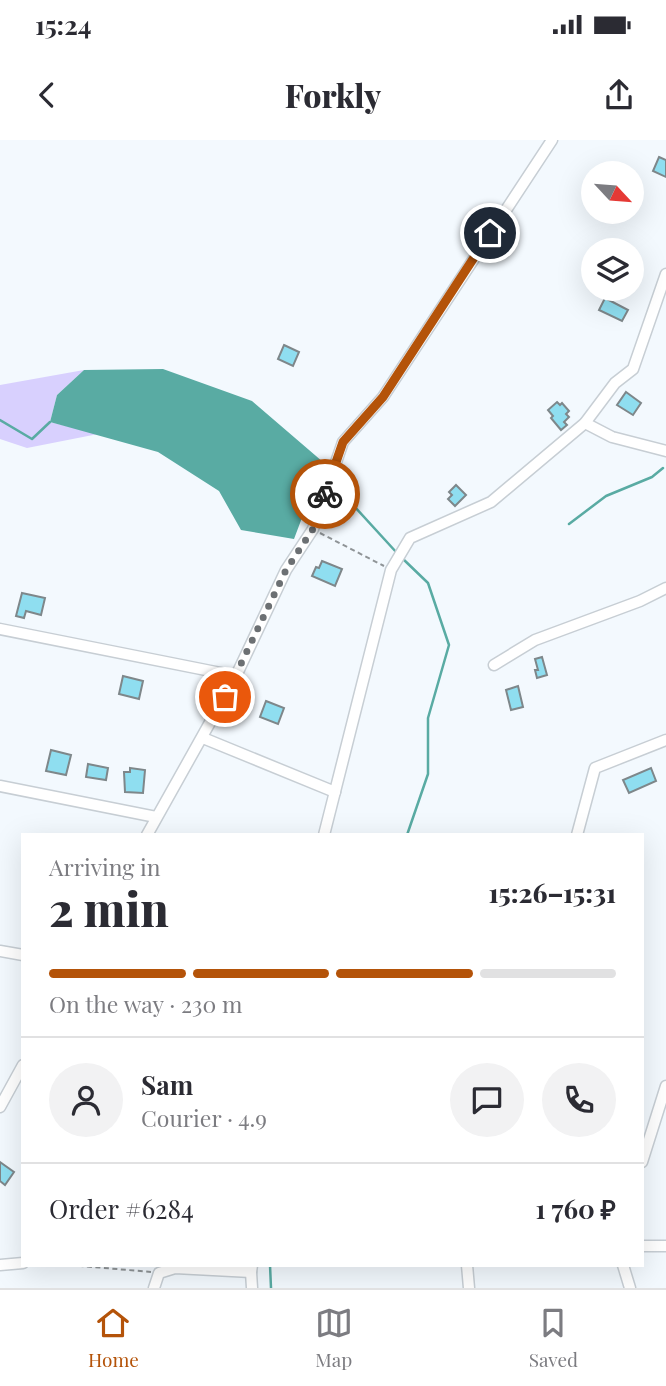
<!DOCTYPE html>
<meta charset="utf-8">
<style>
body{margin:0;font-family:"Playfair Display",serif;background:#f2f2f3;color:#2b2b33;height:100vh;display:flex;flex-direction:column;font-size:26px;white-space:nowrap}
*{box-sizing:border-box;margin:0}
p{font-size:23px;color:#7c7c81}
.icon{flex:none;width:38px;height:38px;fill:none;stroke:currentColor;stroke-width:2;stroke-linecap:round;stroke-linejoin:round}
.map{position:relative;flex:1;overflow:hidden}
.panel{position:absolute;left:21px;top:693px;width:623px;height:434px;display:flex;flex-direction:column;background:#fff;border-radius:0px;box-shadow:0 7px 28px #0002}
.panel>*{flex:none}
.needle{width:46px;rotate:116deg}
.buttons{position:absolute;left:581px;top:21px;display:grid;gap:14px}
.buttons a{display:grid;place-items:center;width:63px;height:63px;border-radius:50%;background:#fff;box-shadow:0 7px 28px #0002;font-size:35px}
.pin{position:absolute;display:grid;place-items:center;width:60px;height:60px;color:#fff;margin:-30px;border:4px solid #fff;border-radius:50%;box-shadow:0 2px 7px #0007}
.courier{position:absolute;display:grid;place-items:center;width:70px;height:70px;margin:-35px;border:5px solid #b45309;border-radius:50%;background:#fff;color:#222;box-shadow:0 2px 9px #0007}
.overview em{font-style:normal;font-weight:800}
.overview div{display:flex;flex-direction:column-reverse}
.overview{display:flex;align-items:center;justify-content:space-between;height:119px;padding:0 28px}
h1{font-size:46px;font-weight:800;line-height:52px}
.bar{display:grid;grid-template-columns:repeat(4,1fr);gap:10px 7px;align-content:center;height:84px;padding:0 28px}
.bar i{height:9px;border-radius:5px;background:#e1e1e2}
.bar .on{background:#b45309}
.bar p{grid-column:span 4}
.line{display:flex;align-items:center;gap:18px;padding:0 28px;border-top:2px solid #e1e1e2}
.line div{flex:1}
.round{display:grid;place-items:center;flex:none;width:74px;height:74px;border-radius:37px;background:#f2f2f3}
.status{display:flex;justify-content:space-between;align-items:center;height:49px;padding:0 35px;background:#fff;direction:ltr}
.status svg{height:19px;fill:currentColor}
header{display:flex;justify-content:space-between;align-items:center;height:91px;padding:0 28px;background:#fff;font-size:32px;font-weight:800}
.menu{display:flex;justify-content:space-around;align-items:center;height:98px;border-top:2px solid #e1e1e2;background:#fff;font-size:19px;color:#7c7c81}
.menu a{display:grid;justify-items:center;gap:4px}
.menu .on{color:#b45309}
.map>svg:first-child{display:block}
.green{fill:#d8d0fe}
.water{fill:#59aba3}
.lines{fill:none;stroke-linecap:round;stroke-linejoin:round}
.stream{stroke:#59aba3;stroke-width:2.5}
.building{fill:#8fdef0;stroke:#7e878a;stroke-width:2}
.minor-casing{stroke:#c7ced4;stroke-width:13}
.path{stroke:#8f9497;stroke-width:2;stroke-dasharray:5 3.5;stroke-linecap:butt}
.minor{stroke:#fff;stroke-width:10}
.done{stroke:#6c7073;stroke-width:7;stroke-dasharray:0 12.6}
.route{stroke:#b45309;stroke-width:9}
</style>
<div class="status"><b>15:24</b><svg viewBox="0 0 49 12"><path d="M0 12V9h3v3zM5 12V6h3v6zM10 12V3h3v9zM15 12V0h3v12zM26 1h20v11H26zM47 4h2v5h-2z"/></svg></div>
<header><svg class="icon" aria-label="back" viewBox="0 0 24 24"><path d="M15 5l-7 7 7 7"/></svg>Forkly<svg class="icon" aria-label="share" viewBox="0 0 24 24"><path d="M12 15V3M7 8l5-5 5 5M5 13v7h14v-7"/></svg></header>
<div class="map">
<svg width="666" height="1148" viewBox="0 0 666 1148">
<rect width="100%" height="100%" fill="#f3f9fe"/>
<polygon class="green" points="84,230 57,255 50,282 98,294 27,308 0,299 0,245"/>
<polygon class="water" points="163,229 252,261 323,322 294,399 241,390 219,351 158,312 50,282 57,255 84,230"/>
<g class="lines">
<g class="stream">
<polyline points="0,280 32,299 50,282"/>
<polyline points="343,354 397,413"/>
<polyline points="569,384 606,356 652,337 663,328"/>
<polyline points="402,418 428,443 449,505 428,578 428,634 407,695"/>
<polyline points="270,1125 271,1148"/>
</g>
</g>
<g class="building">
<polygon points="659,17 666,20 666,37 653,31"/>
<polygon points="605,158 628,170 622,181 599,170"/>
<polygon points="284,205 299,212 293,226 278,219"/>
<polygon points="626,252 641,263 633,275 617,265"/>
<polygon points="557,262 560,265 562,263 569,271 566,274 569,277 564,282 567,285 561,290 551,278 553,276 548,270"/>
<polygon points="456,345 466,355 455,366 448,359 452,355 449,352"/>
<polygon points="322,421 342,429 335,446 312,436 316,427 319,428"/>
<polygon points="22,453 45,458 41,475 26,471 24,478 16,476"/>
<polygon points="542,517 547,535 537,538 535,530 538,530 535,519"/>
<polygon points="123,536 143,541 139,559 119,554"/>
<polygon points="518,546 523,567 511,570 506,550"/>
<polygon points="266,561 284,568 278,584 260,577"/>
<polygon points="51,610 71,615 66,635 46,631"/>
<polygon points="88,624 108,628 106,640 86,637"/>
<polygon points="130,628 145,630 143,653 125,652 124,632 130,632"/>
<polygon points="651,628 656,641 629,653 623,640"/>
<polygon points="0,1022 14,1032 5,1045 0,1041"/>
</g>
<g class="lines">
<g class="minor-casing">
<g id="minor">
<polyline points="585,283 612,297 666,311"/>
<polyline points="0,489 236,536"/>
<polyline points="494,525 535,500 640,461 666,448"/>
<polyline points="203,598 335,652"/>
<polyline points="0,646 156,677"/>
<polyline points="147,695 236,536 286,430 313,389 343,302 383,257 552,0"/>
<polyline points="324,695 391,430 410,398 491,362 585,283 615,243 633,229 666,134"/>
<polyline points="577,695 595,628 666,600"/>
<polyline points="0,811 23,815"/>
<polyline points="0,967 23,925"/>
<polyline points="642,1022 666,946"/>
<polyline points="642,1106 666,1106"/>
<polyline points="0,1125 23,1123"/>
<polyline points="467,1125 469,1148"/>
<polyline points="623,1125 630,1148"/>
<polyline points="251,1132 252,1148"/>
<polyline points="154,1148 159,1133 175,1128 251,1132 252,1125"/>
</g>
</g>
<g class="path">
<polyline points="320,393 384,426"/>
<polyline points="70,1125 151,1132"/>
</g>
<use href="#minor" class="minor"/>
</g>
<g class="lines">
<polyline class="done" points="225,557 286,430 313,389 325,354"/>
<polyline class="route" points="325,354 343,302 383,257 490,93"/>
</g>
</svg>
<div class="buttons">
<a><svg class="needle" viewBox="-14 -14 28 28"><path d="M0-13l5 13h-10z" fill="#e53935"/><path d="M0 13l5-13h-10z" fill="#7c7c81"/></svg></a>
<a><svg class="icon" aria-label="layers" viewBox="0 0 24 24"><path d="M12 4l9 5-9 5-9-5zM3 14l9 5 9-5"/></svg></a>
</div>
<div class="pin" style="left:225px;top:557px;background:#ea580c"><svg class="icon" aria-label="bag" viewBox="0 0 24 24"><path d="M5 8h14l-1 12H6zM9 8a3 3 0 0 1 6 0"/></svg></div>
<div class="pin" style="left:490px;top:93px;background:#1f2937"><svg class="icon" aria-label="home" viewBox="0 0 24 24"><path d="M3 11l9-7 9 7M6 9v11h12V9"/></svg></div>
<div class="courier" style="left:325px;top:354px"><svg class="icon" aria-label="bike" viewBox="0 0 24 24"><circle cx="6" cy="16" r="4"/><circle cx="18" cy="16" r="4"/><path d="M6 16l4-8h5l3 8M10 8l3 8H6M13 5h3"/></svg></div>
<section class="panel">
<div class="overview"><div><h1>2 min</h1><p>Arriving in</p></div><em>15:26–15:31</em></div>
<div class="bar"><i class="on"></i><i class="on"></i><i class="on"></i><i></i><p>On the way · 230 m</p></div>
<div class="line" style="height:126px"><a class="round"><svg class="icon" aria-label="person" viewBox="0 0 24 24"><circle cx="12" cy="8" r="4"/><path d="M4 21q1-7 8-7t8 7"/></svg></a><div><b>Sam</b><p>Courier · 4.9</p></div><a class="round"><svg class="icon" aria-label="chat" viewBox="0 0 24 24"><path d="M4 5h16v11H9l-5 4z"/></svg></a><a class="round"><svg class="icon" aria-label="phone" viewBox="0 0 24 24"><path d="M5 4h4l2 5-3 2q2 4 5 5l2-3 5 2v4C11 20 4 13 5 4z"/></svg></a></div>
<div class="line" style="height:91px"><div>Order #6284</div><b>1 760 ₽</b></div>
</section>
</div>
<nav class="menu">
<a class="on"><svg class="icon" aria-label="home" viewBox="0 0 24 24"><path d="M3 11l9-7 9 7M6 9v11h12V9"/></svg>Home</a>
<a><svg class="icon" aria-label="map" viewBox="0 0 24 24"><path d="M3 6l6-2 6 2 6-2v14l-6 2-6-2-6 2zM9 4v14M15 6v14"/></svg>Map</a>
<a><svg class="icon" aria-label="saved" viewBox="0 0 24 24"><path d="M7 4h10v16l-5-4-5 4z"/></svg>Saved</a>
</nav>
